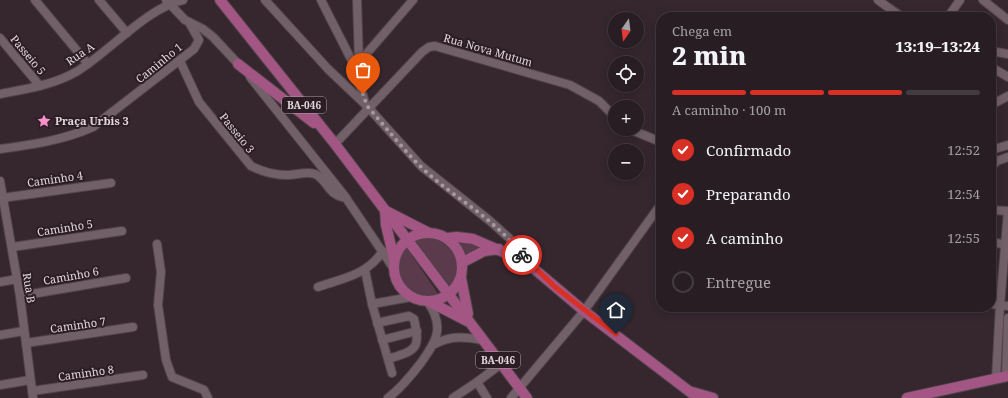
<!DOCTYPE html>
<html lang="pt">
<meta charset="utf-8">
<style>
body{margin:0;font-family:"Noto Serif",serif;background:#342a30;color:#f1f3f6;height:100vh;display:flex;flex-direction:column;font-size:15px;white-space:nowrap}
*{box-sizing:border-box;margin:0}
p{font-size:13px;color:#a5a2a6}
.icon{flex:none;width:22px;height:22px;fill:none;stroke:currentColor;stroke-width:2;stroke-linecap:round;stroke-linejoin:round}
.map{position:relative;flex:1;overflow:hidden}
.details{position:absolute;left:656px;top:12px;width:340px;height:300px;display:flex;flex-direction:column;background:#281d23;border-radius:16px;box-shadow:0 2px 10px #0003,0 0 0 1px #443b41}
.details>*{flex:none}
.needle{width:26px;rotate:194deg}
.buttons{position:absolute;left:608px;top:12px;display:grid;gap:8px}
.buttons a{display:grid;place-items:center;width:36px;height:36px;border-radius:50%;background:#281d23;box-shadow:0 2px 10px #0003,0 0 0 1px #443b41;font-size:20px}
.pin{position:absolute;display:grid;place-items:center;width:34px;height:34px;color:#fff;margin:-41px -17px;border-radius:50% 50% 50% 0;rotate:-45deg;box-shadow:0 0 4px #0007}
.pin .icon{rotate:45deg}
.courier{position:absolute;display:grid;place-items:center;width:40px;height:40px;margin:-20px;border:3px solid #d93025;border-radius:50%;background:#fff;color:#222;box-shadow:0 1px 5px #0007}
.overview em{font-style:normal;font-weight:800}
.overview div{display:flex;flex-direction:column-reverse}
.overview{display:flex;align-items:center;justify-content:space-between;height:68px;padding:0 16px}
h1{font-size:26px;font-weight:800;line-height:30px}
.bar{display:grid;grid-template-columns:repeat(4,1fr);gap:6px 4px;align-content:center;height:48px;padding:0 16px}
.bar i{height:5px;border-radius:3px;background:#443b41}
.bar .current{background:#d93025}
.bar p{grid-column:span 4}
ol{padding:0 16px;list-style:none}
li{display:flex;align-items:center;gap:12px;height:44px}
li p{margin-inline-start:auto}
li .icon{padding:4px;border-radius:50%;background:#d93025;color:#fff;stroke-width:4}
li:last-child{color:#a5a2a6}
li i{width:22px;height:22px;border:2px solid #443b41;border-radius:50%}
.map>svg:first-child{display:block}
.green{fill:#5b3a4c}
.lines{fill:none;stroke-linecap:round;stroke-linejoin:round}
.stream{stroke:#91657d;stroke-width:2.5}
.minor-casing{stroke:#50434a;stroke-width:10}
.major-casing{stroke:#50434a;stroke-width:12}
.minor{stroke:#726069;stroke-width:8}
.major{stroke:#a35683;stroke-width:10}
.done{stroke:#a6999f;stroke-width:4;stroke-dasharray:0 7.2}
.route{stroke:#d93025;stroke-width:5}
.labels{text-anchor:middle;stroke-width:4;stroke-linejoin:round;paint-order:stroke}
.shield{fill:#2c1d25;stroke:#ab9fa5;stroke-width:1}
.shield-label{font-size:10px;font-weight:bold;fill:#e2d7dc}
.street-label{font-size:11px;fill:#e2d7dc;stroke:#2c1d25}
.poi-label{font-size:11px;font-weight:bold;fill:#e2d7dc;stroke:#2c1d25;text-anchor:start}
</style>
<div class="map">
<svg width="1008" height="398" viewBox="0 0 1008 398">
<rect width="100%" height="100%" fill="#36272f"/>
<g class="green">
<path d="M423 237C450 235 468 264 450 286L414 241Z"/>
<polygon points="458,243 484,246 475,249 466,256"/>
<path d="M406 247 439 295C409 303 386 272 406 247Z"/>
</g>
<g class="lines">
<polyline class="stream" points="891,5 908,17"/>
<g class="minor-casing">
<g id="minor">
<polyline points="35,0 88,64"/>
<polyline points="99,0 127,33"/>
<polyline points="166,0 185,20 203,29 213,37 242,68"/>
<polyline points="265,0 328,69 367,106 421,166 490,221 509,238 526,262"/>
<polyline points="321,0 354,65 366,106"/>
<polyline points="357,0 359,62"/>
<polyline points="878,0 901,17"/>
<polyline points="983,0 1008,20"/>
<polyline points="948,17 960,0"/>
<polyline points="0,38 40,86"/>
<polyline points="991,51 1008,54"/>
<path d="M180 61 199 102 251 166C261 171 275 175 287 175 296 175 306 171 315 174 328 180 327 195 346 198"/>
<polyline points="355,67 413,0"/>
<polyline points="991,67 1008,77"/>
<polyline points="250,77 344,195 394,269"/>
<path d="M0 94C26 89 53 85 76 72 108 53 148 7 183 0"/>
<polyline points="991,105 1008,96"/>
<polyline points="629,129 661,142"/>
<polyline points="335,144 422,52 429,47 435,46 570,85 599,101 615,117"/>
<path d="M0 149C31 145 64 140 93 127L194 49 199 40 189 22"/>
<polyline points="991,150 1008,145"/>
<polyline points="991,167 997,161 1008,157"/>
<polyline points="0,181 20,296 33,398"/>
<polyline points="2,198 111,183"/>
<polyline points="991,210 1008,211"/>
<polyline points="991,242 1008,245"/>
<polyline points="157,244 161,272 158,305 166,360 172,377 204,390 208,398"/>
<polyline points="12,247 122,231"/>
<polyline points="365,270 372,304 392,373"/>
<polyline points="0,282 17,279"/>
<path d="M318 287C344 278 367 275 383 251"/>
<polyline points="20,296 126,278"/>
<polyline points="372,304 411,297"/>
<polyline points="991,304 1008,306"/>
<path d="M377 323 409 316 414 319C421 350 416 350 388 359"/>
<polyline points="0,335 24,331"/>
<polyline points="382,340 417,331"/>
<polyline points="26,343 133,327"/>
<path d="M435 344C451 335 466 337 483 340"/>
<polyline points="1006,376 1008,318"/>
<polyline points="996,379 1000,305 1008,211"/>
<polyline points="0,385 30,380"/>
<polyline points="32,391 143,375"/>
<path d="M388 398C401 388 410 377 420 364 436 342 446 327 427 301"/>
<polyline points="453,398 477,382"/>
<polyline points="487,398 477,382 501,364"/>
<polyline points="511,398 584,311 661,204"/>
</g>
</g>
<g class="major-casing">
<g id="major">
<polyline points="220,0 335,144 527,398"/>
<polyline points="238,64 314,123"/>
<polyline points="385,210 386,225 394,259"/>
<polyline points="388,212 429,233"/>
<circle cx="428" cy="267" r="34"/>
<polyline points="447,238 457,237 473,239 526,262 584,311 698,398"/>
<polyline points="463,262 484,251 499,249"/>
<polyline points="461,278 468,314"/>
<polyline points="430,302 467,321"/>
<polyline points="692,392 713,398"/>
<polyline points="907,398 1008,376"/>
</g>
</g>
<use href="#minor" class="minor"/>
<use href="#major" class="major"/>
</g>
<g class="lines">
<path class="done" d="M363 94 367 106C385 126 401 147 420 166 453 198 494 217 522 255"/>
<polyline class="route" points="522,255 555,287 616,334"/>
</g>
<defs>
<g id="sight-bare" transform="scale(1.08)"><path d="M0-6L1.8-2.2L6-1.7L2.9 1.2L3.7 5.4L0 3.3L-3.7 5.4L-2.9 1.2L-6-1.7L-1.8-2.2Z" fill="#f890cb" stroke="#2c1d25" stroke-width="2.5" paint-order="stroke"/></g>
</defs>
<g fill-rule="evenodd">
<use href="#sight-bare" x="44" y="121"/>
</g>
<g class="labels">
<g class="shield">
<rect x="282" y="97" width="44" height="16" rx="3"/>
<rect x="476" y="352" width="44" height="16" rx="3"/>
</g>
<g class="shield-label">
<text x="304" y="109">BA-046</text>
<text x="498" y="364">BA-046</text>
</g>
<g class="street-label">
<text transform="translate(488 50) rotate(16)" y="4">Rua Nova Mutum</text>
<text transform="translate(80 54) rotate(-34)" y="4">Rua A</text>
<text transform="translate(28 55) rotate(50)" y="4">Passeio 5</text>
<text transform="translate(159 63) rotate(-39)" y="4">Caminho 1</text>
<text transform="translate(237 133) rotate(51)" y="4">Passeio 3</text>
<text transform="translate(55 179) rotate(-8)" y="4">Caminho 4</text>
<text transform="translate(65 228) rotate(-9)" y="4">Caminho 5</text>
<text transform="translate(71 276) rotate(-10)" y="4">Caminho 6</text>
<text transform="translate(29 288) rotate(81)" y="4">Rua B</text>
<text transform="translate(78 325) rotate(-8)" y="4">Caminho 7</text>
<text transform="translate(86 373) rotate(-8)" y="4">Caminho 8</text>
</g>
<g class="poi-label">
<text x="55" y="125">Praça Urbis 3</text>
</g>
</g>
</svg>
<div class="buttons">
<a><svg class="needle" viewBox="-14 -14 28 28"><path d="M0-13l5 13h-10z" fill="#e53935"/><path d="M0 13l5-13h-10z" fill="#a5a2a6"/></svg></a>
<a><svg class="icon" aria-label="locate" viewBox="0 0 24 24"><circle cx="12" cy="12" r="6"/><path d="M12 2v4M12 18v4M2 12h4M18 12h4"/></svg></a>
<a>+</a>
<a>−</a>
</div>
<div class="pin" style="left:363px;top:94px;background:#ea580c"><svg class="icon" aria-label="bag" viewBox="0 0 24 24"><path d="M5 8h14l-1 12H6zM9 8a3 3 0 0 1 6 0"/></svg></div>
<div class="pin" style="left:616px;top:334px;background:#1f2937"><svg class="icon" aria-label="home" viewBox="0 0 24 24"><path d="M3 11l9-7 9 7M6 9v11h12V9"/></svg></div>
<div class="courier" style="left:522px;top:255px"><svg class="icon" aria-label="bike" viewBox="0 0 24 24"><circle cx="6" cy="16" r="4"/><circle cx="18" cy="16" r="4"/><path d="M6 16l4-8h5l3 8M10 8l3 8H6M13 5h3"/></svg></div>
<section class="details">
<div class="overview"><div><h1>2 min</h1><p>Chega em</p></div><em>13:19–13:24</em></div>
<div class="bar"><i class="current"></i><i class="current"></i><i class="current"></i><i></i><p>A caminho · 100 m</p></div>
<ol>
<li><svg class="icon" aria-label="check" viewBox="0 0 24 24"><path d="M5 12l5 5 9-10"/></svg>Confirmado<p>12:52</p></li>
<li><svg class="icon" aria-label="check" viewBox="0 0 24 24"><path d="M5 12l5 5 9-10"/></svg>Preparando<p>12:54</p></li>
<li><svg class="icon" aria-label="check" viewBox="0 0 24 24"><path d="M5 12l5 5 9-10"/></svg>A caminho<p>12:55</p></li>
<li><i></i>Entregue</li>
</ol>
</section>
</div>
